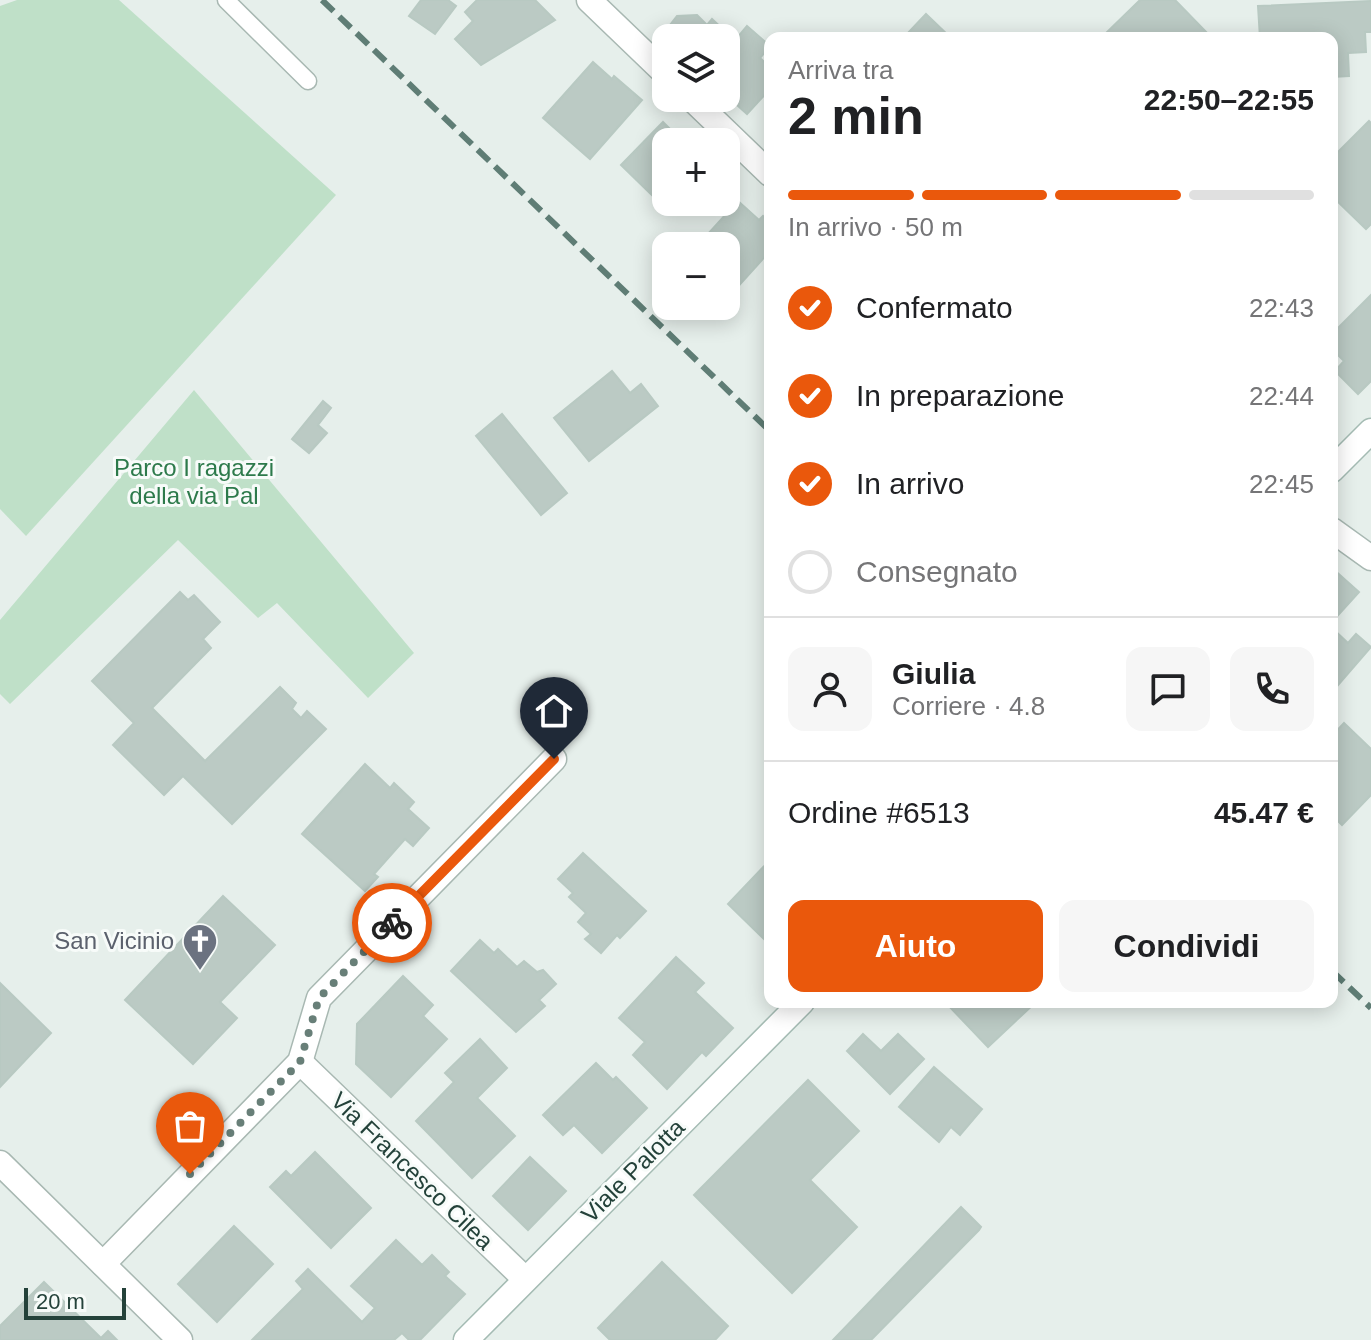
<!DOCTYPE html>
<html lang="it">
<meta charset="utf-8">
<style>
body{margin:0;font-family:Arial,sans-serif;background:#f6f6f6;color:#202124;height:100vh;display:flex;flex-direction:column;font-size:30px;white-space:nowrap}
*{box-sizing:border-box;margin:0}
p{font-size:26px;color:#757577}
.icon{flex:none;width:44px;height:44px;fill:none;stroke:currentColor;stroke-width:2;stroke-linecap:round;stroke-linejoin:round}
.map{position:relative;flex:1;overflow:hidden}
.panel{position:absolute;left:764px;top:32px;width:574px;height:976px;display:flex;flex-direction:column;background:#fff;border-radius:16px;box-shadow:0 4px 20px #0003}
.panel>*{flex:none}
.controls{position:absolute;left:652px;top:24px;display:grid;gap:16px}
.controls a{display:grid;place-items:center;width:88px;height:88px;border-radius:16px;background:#fff;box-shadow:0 4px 20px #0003;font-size:40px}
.scale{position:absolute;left:24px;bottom:20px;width:102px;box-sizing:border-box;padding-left:8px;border:4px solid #24423a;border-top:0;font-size:22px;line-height:28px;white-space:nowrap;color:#24423a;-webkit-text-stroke:6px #f7fbf9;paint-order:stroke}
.pin{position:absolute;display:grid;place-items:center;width:68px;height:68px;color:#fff;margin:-82px -34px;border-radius:50% 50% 50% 0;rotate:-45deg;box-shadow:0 0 8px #0007}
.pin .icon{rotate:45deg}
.courier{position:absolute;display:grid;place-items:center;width:80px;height:80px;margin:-40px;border:6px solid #ea580c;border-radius:50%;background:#fff;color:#222;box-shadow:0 2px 10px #0007}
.headline em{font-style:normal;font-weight:800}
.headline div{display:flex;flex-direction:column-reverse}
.headline{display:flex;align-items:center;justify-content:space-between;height:136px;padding:0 24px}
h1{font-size:52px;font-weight:800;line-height:60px}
.bar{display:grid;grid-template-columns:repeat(4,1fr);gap:12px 8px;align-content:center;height:96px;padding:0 24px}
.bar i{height:10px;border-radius:6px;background:#e0e0e0}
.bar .active{background:#ea580c}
.bar p{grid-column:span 4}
.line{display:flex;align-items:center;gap:20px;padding:0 24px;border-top:2px solid #e0e0e0}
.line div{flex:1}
.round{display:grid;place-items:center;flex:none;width:84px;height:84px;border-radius:16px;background:#f6f6f6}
ol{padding:0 24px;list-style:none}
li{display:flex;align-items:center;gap:24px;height:88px}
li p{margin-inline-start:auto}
li .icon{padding:8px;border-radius:50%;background:#ea580c;color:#fff;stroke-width:4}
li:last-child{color:#757577}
li i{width:44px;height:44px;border:4px solid #e0e0e0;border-radius:50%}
.action{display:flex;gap:16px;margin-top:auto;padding:16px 24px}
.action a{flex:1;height:92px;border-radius:16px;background:#ea580c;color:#fff;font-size:32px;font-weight:800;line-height:92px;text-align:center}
.action a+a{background:#f6f6f6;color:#202124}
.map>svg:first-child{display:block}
.green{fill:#bfe0c8}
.building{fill:#bbcac4;stroke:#b8c9c2;stroke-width:2}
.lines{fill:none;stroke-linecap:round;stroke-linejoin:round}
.lane-casing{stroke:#a8b8b2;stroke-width:19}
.street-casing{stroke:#a8b8b2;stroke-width:27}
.secondary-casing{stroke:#a4bbb3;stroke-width:27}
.lane{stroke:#fff;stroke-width:16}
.street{stroke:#fff;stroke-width:24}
.secondary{stroke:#fff;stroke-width:24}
.rail{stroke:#5f7d75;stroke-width:6;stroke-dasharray:16 8;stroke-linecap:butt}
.done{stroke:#687f78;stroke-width:8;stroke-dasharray:0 14.4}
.route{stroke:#ea580c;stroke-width:10}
.labels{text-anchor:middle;stroke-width:6;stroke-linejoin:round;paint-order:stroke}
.park-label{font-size:24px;fill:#2d7a4b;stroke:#f7fbf9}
.worship-label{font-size:24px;fill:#5b616d;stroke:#f7fbf9;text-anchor:end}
.street-label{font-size:24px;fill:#24423a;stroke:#f7fbf9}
</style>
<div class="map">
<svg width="1371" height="1340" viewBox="0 0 1371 1340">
<rect width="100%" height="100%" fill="#e6efeb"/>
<g class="green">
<polygon points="17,0 119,0 336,195 26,536 0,509 0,6"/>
<polygon points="194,390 414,653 368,698 277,603 258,618 178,540 10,704 0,694 0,620"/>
</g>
<g class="building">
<polygon points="421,0 448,0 456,6 435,34 409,16"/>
<polygon points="477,0 535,0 555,20 481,65 455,39 473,21 465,12"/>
<polygon points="1140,0 1175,0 1212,38 1105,38 1103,36"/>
<polygon points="1371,1 1371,32 1365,32 1366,52 1348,53 1349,76 1332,77 1332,38 1260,38 1258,6"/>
<polygon points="926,14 951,38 911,38 907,34"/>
<polygon points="697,15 707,25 712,19 725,31 719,38 677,38 667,29 677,16"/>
<polygon points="747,26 770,46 760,58 770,67 770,89 747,114 726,95 726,51"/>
<polygon points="593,62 612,79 614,76 642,100 590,159 543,118"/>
<polygon points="1369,121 1371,123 1371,224 1366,229 1332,196 1332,158"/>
<polygon points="663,122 683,142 666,142 666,192 658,201 621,165"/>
<polygon points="738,201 759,220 763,216 770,223 770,251 733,292 726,286 726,246 697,246"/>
<polygon points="1371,295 1371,381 1358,394 1335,371 1344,361 1332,349 1332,334"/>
<polygon points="612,371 630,393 641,384 658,406 589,461 554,418"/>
<polygon points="323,401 331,408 318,425 327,433 309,453 292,439"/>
<polygon points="502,414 567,493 541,515 476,436"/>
<polygon points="1332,568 1359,592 1332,622"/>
<polygon points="180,592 188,600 194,595 220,622 203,639 211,648 152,708 205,761 280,687 296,703 292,709 301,718 307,711 326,729 232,824 183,776 164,795 113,745 134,723 92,681"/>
<polygon points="1332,628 1348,643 1356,634 1371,647 1332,692"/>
<polygon points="1344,723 1371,749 1371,795 1342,825 1332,815 1332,736"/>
<polygon points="365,764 390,788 394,783 414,802 408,809 429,828 413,846 405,839 374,874 378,877 365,891 302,834"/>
<polygon points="583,853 646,911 620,938 617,935 601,953 585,939 591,934 578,922 586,913 569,897 573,893 558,879"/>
<polygon points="770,860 770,945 728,904"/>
<polygon points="223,896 275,945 220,1002 237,1018 193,1064 125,1000"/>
<polygon points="480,940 494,953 498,949 517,967 524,961 537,972 543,970 556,984 539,1000 545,1006 516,1032 451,971"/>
<polygon points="676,957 704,983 695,992 733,1028 706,1056 702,1052 667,1089 633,1055 645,1042 619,1018"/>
<polygon points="403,976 433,1005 423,1016 447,1039 391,1097 356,1064 357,1024"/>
<polygon points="0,983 51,1033 0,1087"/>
<polygon points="945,1002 1036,1002 988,1047"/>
<polygon points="863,1034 881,1051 898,1034 924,1059 890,1094 847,1051"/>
<polygon points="480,1039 507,1068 477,1098 515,1136 472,1178 416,1121 454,1082 445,1073"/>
<polygon points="596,1063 613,1080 616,1077 647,1108 602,1153 574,1125 563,1135 543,1115"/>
<polygon points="934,1067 982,1109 960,1135 951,1127 939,1142 899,1107"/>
<polygon points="808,1080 859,1131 810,1180 857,1227 792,1293 694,1195"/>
<polygon points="315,1152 371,1208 331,1248 270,1187 286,1171 291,1176"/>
<polygon points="530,1157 566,1191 528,1230 493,1196"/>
<polygon points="961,1207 981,1227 979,1230 871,1340 833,1340"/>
<polygon points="234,1226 273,1264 217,1322 178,1284"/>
<polygon points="396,1240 422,1265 432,1255 449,1272 445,1276 465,1294 420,1340 409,1340 402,1333 394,1340 252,1340 303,1289 296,1281 308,1269 362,1322 375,1308 351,1286"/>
<polygon points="662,1262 728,1326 715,1340 610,1340 598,1328"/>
<polygon points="44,1282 101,1338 108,1331 117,1340 0,1340 0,1326"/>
</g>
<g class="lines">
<g class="lane-casing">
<polyline id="lane" points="226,0 308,81"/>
</g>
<g class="street-casing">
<g id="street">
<polyline points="589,0 666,74"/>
<polyline points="691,98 770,174"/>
<polyline points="1332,530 1371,558"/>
<polyline points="300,1062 525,1279"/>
<polyline points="0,1163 180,1340"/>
<polyline points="103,1264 300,1062 319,998 554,759"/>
</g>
</g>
<g class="secondary-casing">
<g id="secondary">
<polyline points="1332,470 1371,431"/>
<polyline points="466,1340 802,1002"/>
</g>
</g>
<use href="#lane" class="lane"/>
<use href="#street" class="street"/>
<use href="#secondary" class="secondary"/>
<g class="rail">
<polyline points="322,0 770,431"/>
<polyline points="1332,971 1371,1008"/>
</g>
</g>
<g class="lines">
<polyline class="done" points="190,1174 300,1062 319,998 392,923"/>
<polyline class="route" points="392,923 554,759"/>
</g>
<defs>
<g id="church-pin" transform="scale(1.8)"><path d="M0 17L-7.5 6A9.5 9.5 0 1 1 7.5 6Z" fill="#6b7280" stroke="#f7fbf9"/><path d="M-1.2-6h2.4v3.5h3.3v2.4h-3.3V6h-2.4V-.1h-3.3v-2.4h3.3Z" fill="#fff"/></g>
</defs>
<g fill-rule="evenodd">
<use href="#church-pin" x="200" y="941"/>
</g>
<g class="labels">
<g class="park-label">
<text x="194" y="476">Parco I ragazzi<tspan x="194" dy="28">della via Pal</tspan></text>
</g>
<g class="worship-label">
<text x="174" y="949">San Vicinio</text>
</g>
<g class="street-label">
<text transform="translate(412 1171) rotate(44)" y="8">Via Francesco Cilea</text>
<text transform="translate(633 1171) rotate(-45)" y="8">Viale Palotta</text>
</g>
</g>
</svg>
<div class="controls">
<a><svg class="icon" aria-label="layers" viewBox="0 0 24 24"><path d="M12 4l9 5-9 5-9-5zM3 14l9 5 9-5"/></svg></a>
<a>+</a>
<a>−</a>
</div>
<div class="scale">20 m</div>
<div class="pin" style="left:190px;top:1174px;background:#ea580c"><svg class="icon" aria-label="bag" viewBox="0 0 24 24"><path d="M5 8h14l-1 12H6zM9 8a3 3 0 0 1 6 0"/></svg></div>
<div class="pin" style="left:554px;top:759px;background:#1f2937"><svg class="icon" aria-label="home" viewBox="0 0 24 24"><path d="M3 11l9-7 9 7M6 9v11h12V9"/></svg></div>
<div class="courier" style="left:392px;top:923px"><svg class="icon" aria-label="bike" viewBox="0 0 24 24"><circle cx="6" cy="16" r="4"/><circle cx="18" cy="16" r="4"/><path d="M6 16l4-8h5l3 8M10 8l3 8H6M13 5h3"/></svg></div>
<section class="panel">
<div class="headline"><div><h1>2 min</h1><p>Arriva tra</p></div><em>22:50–22:55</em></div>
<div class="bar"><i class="active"></i><i class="active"></i><i class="active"></i><i></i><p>In arrivo · 50 m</p></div>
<ol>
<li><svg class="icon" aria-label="check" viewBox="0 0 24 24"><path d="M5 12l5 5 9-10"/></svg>Confermato<p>22:43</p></li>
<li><svg class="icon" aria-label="check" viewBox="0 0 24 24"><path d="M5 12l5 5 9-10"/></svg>In preparazione<p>22:44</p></li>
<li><svg class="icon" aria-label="check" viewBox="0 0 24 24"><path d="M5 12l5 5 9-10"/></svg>In arrivo<p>22:45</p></li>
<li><i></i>Consegnato</li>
</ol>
<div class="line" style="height:144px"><a class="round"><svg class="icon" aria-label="person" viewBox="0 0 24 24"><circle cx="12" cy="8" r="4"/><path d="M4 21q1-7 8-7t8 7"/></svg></a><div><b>Giulia</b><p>Corriere · 4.8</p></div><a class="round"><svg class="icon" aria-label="chat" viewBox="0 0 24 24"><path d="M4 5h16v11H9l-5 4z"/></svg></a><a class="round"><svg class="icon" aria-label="phone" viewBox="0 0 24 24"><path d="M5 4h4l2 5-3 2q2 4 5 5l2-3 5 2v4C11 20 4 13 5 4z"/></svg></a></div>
<div class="line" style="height:104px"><div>Ordine #6513</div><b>45.47 €</b></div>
<div class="action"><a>Aiuto</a><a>Condividi</a></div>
</section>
</div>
